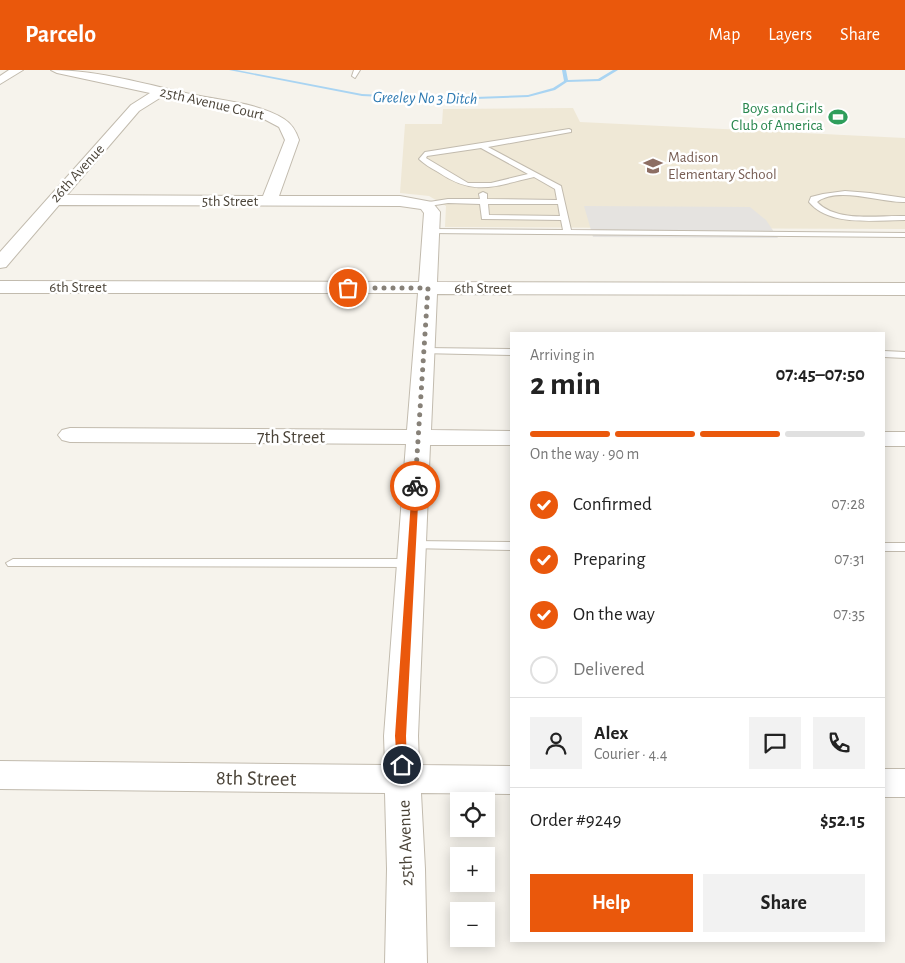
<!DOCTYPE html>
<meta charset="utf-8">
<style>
body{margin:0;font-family:"Alegreya Sans",sans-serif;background:#f2f2f2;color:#222;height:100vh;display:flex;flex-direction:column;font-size:19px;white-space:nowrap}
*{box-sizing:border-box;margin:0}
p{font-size:16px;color:#767676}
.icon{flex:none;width:28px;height:28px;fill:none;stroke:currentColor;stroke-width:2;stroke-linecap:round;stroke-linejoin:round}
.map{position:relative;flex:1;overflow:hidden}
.details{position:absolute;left:510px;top:262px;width:375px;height:610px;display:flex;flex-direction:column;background:#fff;border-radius:0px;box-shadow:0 2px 12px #0003}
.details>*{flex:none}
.controls{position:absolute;left:450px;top:722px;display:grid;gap:10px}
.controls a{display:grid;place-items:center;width:45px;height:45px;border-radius:0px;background:#fff;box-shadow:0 2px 12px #0003;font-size:25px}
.pin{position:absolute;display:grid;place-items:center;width:42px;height:42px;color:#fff;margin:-21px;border:2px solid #fff;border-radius:50%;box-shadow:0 1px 5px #0007}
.courier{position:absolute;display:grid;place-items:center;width:50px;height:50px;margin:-25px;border:4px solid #ea580c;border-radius:50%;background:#fff;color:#222;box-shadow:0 1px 6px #0007}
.summary em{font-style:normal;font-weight:600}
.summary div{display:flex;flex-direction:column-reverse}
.summary{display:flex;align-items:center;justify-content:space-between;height:85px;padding:0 20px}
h1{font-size:32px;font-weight:600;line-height:38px}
.bar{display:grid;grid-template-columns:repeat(4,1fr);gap:8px 5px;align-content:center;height:60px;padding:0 20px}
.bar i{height:6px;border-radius:4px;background:#e0e0e0}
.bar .selected{background:#ea580c}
.bar p{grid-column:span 4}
.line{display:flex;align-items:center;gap:12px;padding:0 20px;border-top:1px solid #e0e0e0}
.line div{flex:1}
.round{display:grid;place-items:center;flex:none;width:52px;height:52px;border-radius:0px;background:#f2f2f2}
ol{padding:0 20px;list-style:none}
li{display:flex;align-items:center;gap:15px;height:55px}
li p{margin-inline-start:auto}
li .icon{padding:5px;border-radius:50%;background:#ea580c;color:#fff;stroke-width:4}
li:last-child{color:#767676}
li i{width:28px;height:28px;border:2px solid #e0e0e0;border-radius:50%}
.button{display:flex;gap:10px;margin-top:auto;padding:10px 20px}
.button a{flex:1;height:58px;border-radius:0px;background:#ea580c;color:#fff;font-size:20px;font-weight:600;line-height:58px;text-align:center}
.button a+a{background:#f2f2f2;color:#222}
header{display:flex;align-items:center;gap:30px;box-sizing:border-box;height:70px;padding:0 25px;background:#ea580c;color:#fff}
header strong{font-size:24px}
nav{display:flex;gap:28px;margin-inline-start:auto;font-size:18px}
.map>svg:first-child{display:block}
.education{fill:#efe8d6}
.parking{fill:#e5e3e0}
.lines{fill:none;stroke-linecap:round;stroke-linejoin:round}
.stream{fill:#a9d4f2;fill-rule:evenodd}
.service-casing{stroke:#c2bbae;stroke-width:2}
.minor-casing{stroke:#c2bbae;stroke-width:2}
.service{fill:#fff;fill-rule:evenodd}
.minor{fill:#fff;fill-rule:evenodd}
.route{fill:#ea580c}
.done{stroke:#878178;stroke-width:5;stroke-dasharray:0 9}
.labels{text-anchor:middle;stroke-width:5;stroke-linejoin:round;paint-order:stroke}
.far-street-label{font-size:15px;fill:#4b4439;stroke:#fff}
.far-leisure-label{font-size:15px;fill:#27864d;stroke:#fff;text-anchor:end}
.far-education-label{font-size:15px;fill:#785e54;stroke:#fff;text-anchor:start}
.far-water-label{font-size:16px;font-style:italic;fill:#2e7ab2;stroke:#fff}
.street-label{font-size:18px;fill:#4b4439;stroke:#fff}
.near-street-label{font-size:21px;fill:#4b4439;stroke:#fff}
</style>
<header>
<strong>Parcelo</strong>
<nav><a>Map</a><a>Layers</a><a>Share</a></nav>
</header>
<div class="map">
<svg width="905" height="893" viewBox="0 0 905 893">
<rect width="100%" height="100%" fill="#f6f3ec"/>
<polygon class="education" points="573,38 580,52 905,68 905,159 445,157 446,136 429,126 400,123 405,54 442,54 443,39"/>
<polygon class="parking" points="584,136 750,137 766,150 778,168 593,167"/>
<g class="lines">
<polygon class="stream" points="229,0 237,0 362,24 447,28 528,25 553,18 564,11 562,0 566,0 568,10 598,9 613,0 618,0 600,11 567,12 555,20 528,27 447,30 362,26"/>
<g class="service-casing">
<g id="service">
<polygon points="354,0 360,0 355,8 352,6"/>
<path d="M569 59 571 60V62L488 77 561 116 571 160 905 163V167L428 163V159H431L563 160 561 150 482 149 480 134 448 133 423 137V133L448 129H480L479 124 483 122 487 124V129L557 130 555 119 534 107C494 116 475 127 438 102 431 98 424 94 419 89L425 82ZM481 78 528 104 491 113H468L426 88 427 86ZM488 134H558L560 146 489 145Z"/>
<path d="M845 121 870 123 905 128V132C881 133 838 116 817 132 837 153 878 145 905 146V150C875 150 830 157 809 132L811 127 823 124Z"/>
<polygon points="423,278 511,279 511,285 420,283 418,281"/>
<polygon points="884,281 905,282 905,288 884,287"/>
<polygon points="412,471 511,472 511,480 407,478 406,475 407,472"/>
<rect x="884" y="473" width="21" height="8"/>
<polygon points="13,489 410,489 417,493 410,497 8,496 6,493"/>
</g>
</g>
<g class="minor-casing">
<g id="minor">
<polygon points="9,0 23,0 0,14 0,6"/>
<path d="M51 0C99 0 148 15 195 25 223 31 259 33 284 49 292 54 296 61 299 70L279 126H400L432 132 440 142 437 212 905 213V225L437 224 431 360 511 361V375H430L418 666 419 695 511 696V724L421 723 425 799 427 893H385L387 799 385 723 0 719V691L385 695 384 666 406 374 70 372 62 370 58 365 62 360 70 358 407 360 418 223H0V211L419 212 424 143 421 139 400 136 59 135 6 197 0 198V182L131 35 150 23 57 3ZM163 26 262 48 279 57 285 70 263 126 67 125 139 41Z"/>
<rect x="884" y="362" width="21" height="14"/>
<rect x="884" y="699" width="21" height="28"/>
</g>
</g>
<use href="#service" class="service"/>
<use href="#minor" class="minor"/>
</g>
<polygon class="route" points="412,415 419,416 406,666 407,695 402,699 397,695 395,666"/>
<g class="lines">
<polyline class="done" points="348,218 428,218 415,416"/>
</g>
<defs>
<g id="stadium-bare" transform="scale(1.5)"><path d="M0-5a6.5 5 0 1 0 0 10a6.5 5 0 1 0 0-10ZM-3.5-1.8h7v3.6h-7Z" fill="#2e9e5b" stroke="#fff" stroke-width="2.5" paint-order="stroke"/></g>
<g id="school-bare" transform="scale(1.5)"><path d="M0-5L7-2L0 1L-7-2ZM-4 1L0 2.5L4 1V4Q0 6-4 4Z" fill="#8d6e63" stroke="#fff" stroke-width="2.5" paint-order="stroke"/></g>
</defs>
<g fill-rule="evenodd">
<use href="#stadium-bare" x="838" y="47"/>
<use href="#school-bare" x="653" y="96"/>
</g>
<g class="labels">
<g class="far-street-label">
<text transform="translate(212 33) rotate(13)" y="5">25th Avenue Court</text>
<text transform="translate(77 103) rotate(-48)" y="5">26th Avenue</text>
<text x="230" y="136">5th Street</text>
<text x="78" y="222">6th Street</text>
<text x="483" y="223">6th Street</text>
</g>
<g class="far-leisure-label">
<text x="823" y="43">Boys and Girls<tspan x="823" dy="17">Club of America</tspan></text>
</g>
<g class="far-education-label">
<text x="668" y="92">Madison<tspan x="668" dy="17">Elementary School</tspan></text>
</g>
<g class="far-water-label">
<text transform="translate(425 27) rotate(1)" y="6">Greeley No 3 Ditch</text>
</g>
<g class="street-label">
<text x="291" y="373">7th Street</text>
<text transform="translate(405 773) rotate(-92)" y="6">25th Avenue</text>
</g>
<g class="near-street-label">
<text transform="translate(256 708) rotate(1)" y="7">8th Street</text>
</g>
</g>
</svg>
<div class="controls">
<a><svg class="icon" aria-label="locate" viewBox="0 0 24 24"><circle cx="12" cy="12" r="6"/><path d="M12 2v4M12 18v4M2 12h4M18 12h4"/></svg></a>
<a>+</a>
<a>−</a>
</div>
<div class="pin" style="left:348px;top:218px;background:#ea580c"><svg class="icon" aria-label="bag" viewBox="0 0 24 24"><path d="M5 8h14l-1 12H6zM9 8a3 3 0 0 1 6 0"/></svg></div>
<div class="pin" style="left:402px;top:695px;background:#1f2937"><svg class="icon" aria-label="home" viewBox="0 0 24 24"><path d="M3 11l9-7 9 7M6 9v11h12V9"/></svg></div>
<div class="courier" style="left:415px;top:416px"><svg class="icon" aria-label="bike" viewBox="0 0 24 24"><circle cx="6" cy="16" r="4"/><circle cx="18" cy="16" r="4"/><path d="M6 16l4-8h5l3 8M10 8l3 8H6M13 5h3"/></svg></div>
<section class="details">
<div class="summary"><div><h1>2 min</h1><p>Arriving in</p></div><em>07:45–07:50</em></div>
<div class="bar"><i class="selected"></i><i class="selected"></i><i class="selected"></i><i></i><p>On the way · 90 m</p></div>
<ol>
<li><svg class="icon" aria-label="check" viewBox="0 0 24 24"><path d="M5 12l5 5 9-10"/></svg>Confirmed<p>07:28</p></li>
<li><svg class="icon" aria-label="check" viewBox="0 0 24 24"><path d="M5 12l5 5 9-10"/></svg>Preparing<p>07:31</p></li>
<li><svg class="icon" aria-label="check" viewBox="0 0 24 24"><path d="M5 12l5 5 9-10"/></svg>On the way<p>07:35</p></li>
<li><i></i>Delivered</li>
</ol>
<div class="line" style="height:90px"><a class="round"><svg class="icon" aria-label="person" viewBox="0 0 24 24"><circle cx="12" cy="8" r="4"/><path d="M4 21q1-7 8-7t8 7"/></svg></a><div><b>Alex</b><p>Courier · 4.4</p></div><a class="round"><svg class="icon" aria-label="chat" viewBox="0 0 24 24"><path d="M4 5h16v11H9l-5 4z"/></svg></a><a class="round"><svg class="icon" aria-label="phone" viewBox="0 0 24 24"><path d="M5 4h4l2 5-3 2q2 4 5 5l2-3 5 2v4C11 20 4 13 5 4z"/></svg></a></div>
<div class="line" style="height:65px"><div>Order #9249</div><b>$52.15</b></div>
<div class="button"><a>Help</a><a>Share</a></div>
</section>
</div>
